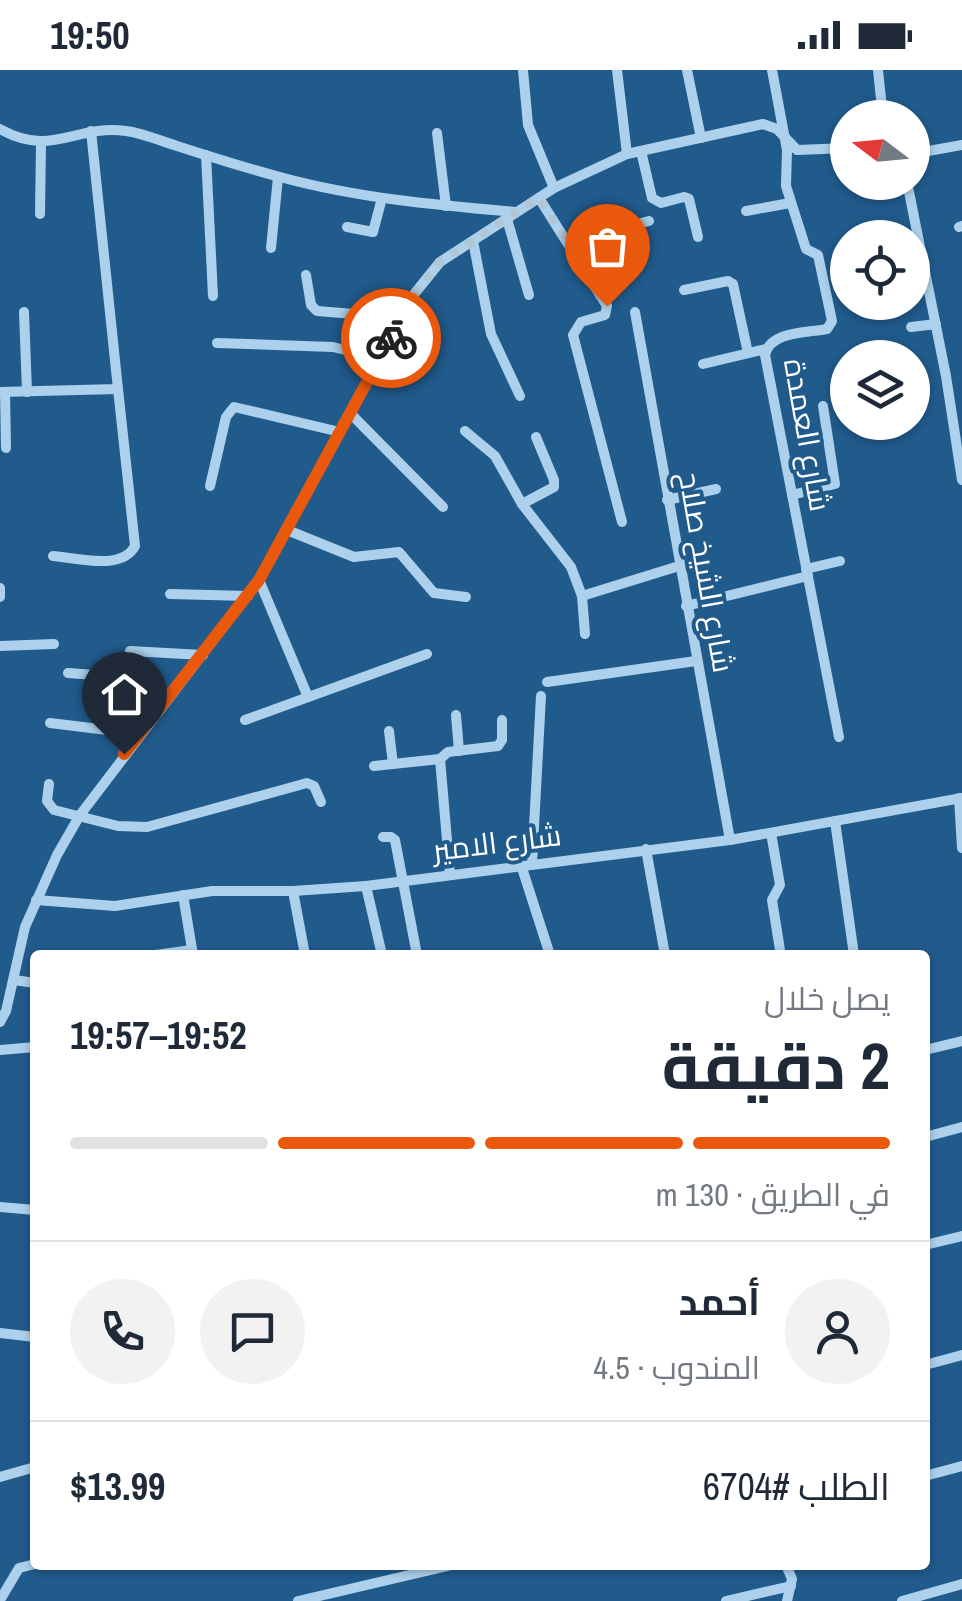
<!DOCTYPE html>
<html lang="ar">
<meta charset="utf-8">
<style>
body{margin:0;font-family:"Archivo Narrow",Cairo,sans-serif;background:#f2f2f3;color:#1f2937;direction:rtl;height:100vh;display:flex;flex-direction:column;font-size:38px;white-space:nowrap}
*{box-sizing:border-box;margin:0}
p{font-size:32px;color:#747a83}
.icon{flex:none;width:55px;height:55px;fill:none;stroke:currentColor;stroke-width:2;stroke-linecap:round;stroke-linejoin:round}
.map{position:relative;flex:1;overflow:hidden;direction:ltr}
.panel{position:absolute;left:30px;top:880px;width:900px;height:620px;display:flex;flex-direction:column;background:#fff;border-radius:10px;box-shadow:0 2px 8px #0004;direction:rtl}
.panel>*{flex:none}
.needle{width:65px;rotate:286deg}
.controls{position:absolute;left:830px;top:30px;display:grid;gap:20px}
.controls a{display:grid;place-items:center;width:100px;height:100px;border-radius:50%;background:#fff;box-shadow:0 2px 8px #0004;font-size:50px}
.pin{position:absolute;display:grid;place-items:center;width:85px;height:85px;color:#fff;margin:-102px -42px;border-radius:50% 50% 50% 0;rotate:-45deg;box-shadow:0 0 10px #0007}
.pin .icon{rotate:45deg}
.courier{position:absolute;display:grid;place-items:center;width:100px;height:100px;margin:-50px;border:8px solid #ea580c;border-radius:50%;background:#fff;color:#222;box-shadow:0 2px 12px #0007}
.headline em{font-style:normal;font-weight:700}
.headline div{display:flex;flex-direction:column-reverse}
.headline{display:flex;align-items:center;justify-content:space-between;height:170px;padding:0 40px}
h1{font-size:65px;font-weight:700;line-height:75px}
.bar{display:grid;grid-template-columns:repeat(4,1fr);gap:15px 10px;align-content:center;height:120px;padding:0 40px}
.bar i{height:12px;border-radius:8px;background:#e0e1e3}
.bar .active{background:#ea580c}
.bar p{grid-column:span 4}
.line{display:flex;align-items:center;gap:25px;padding:0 40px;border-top:2px solid #e0e1e3}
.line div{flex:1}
.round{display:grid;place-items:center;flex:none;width:105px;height:105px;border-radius:52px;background:#f2f2f3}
.status{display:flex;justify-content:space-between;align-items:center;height:70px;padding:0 50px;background:#fff;direction:ltr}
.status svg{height:28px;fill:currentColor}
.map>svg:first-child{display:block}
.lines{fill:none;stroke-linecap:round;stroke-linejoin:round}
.minor{stroke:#add1ec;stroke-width:10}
.done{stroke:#b1c6d7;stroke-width:10;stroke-dasharray:0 18}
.route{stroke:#ea580c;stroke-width:12}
.labels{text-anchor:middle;stroke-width:8;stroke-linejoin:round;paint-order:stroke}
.street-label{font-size:30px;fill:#fff;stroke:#205b8c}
</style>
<div class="status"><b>19:50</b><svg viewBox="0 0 49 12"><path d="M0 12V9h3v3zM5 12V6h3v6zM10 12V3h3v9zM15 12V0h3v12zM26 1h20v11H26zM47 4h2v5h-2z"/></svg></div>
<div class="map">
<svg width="962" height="1531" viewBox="0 0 962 1531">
<rect width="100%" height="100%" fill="#205b8c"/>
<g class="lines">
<g class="minor">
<polyline points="523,0 528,55 554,118"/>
<polyline points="617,0 627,84"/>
<polyline points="687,0 701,68"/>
<path d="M772 0 787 80 786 116 806 179 818 185 832 251 827 259C806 263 770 261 765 285L839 667"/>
<polyline points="878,0 883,48"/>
<path d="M0 59C52 88 75 54 126 61 143 63 160 71 177 76 211 87 246 98 280 107 357 128 435 135 515 142"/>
<polyline points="437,63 446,136"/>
<polyline points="641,81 652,128 661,133 684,127 689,129 698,167"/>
<polyline points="912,84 962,75"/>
<polyline points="206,85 213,226"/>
<polyline points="907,112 946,306 962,410"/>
<polyline points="539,128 607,236 605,245 581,252 573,265 622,452"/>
<polyline points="746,141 790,133"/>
<polyline points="40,144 41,73"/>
<polyline points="507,149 529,225"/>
<polyline points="347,157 373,162 382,128"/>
<polyline points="959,157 962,156"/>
<polyline points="473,171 491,264 520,326"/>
<polyline points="567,172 649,151"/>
<polyline points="271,178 278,107"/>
<polyline points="306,205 311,235 317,241 354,244 382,254 400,249"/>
<polyline points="684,220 728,211 733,214 748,283"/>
<polyline points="24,242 27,322"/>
<polyline points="635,242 730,770"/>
<polyline points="911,257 936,254"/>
<polyline points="217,273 333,277 369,286 382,284"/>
<polyline points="703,294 766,279"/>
<polyline points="0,322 118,319 91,61"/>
<polyline points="5,322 6,378"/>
<polyline points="350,343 443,437"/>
<polyline points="465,361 495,386 522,434 571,497 582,526 585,564"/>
<polyline points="210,416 226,347 234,337 340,362"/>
<polyline points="792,425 835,414 823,336"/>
<polyline points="667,430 716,419"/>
<polyline points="522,434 554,417 554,410 536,367"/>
<polyline points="287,460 354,487 399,482 434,523 466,527"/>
<path d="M53 486C77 488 122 501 135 476L118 319"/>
<polyline points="806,499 840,491"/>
<polyline points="259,510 308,627"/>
<polyline points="0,518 0,527"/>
<polyline points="170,524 248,526"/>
<polyline points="582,526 679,496"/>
<polyline points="686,536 808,506"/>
<polyline points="0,576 54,574"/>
<polyline points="130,581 203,585"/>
<polyline points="68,603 122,607 120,662"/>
<polyline points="547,612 696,591"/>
<polyline points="456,645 459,681"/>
<polyline points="245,650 427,584"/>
<polyline points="50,653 140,664"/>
<polyline points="389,661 393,694"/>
<polyline points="374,696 440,689"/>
<polyline points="49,714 47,731 54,740 118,756 147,757 307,713 314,716 321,732"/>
<polyline points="959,728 962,778"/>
<polyline points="835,751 854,885"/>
<polyline points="771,763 780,815 772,830 780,880"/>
<polyline points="383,767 391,767 395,770 417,885"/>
<polyline points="646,779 665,885"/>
<polyline points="532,794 541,626"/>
<polyline points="521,795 550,885"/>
<polyline points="450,805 440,689 448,682 498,676 502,670 502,650"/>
<polyline points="366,816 382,885"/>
<polyline points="293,821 305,885"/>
<polyline points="183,825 193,885"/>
<polyline points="36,830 115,836 212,821 293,821 366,816 730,770 962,728"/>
<polyline points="155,885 192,880"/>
<polyline points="14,910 35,913"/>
<polyline points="0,952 6,941 25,857 57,785 80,745 259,510 415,223 440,192 554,118 627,84 763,54 777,59 797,80 848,78"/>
<polyline points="0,980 35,977"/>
<polyline points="925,980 962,971"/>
<polyline points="925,1067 962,1057"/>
<polyline points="0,1137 35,1140"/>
<polyline points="925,1175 962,1166"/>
<polyline points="0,1263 35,1267"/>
<polyline points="925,1295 962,1285"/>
<polyline points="925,1406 962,1396"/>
<polyline points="0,1407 35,1397"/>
<polyline points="786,1495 792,1509 787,1531"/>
<polyline points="0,1530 19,1498 35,1494"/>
<polyline points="298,1531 452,1495"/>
<polyline points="726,1531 791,1516"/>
<polyline points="902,1531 962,1514"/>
</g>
</g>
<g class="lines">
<polyline class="done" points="391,268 415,223 440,192 539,128 607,236"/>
<polyline class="route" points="124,684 259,510 391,268"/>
</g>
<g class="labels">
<g class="street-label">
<text transform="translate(807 365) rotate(80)" y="10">شارع العمدة</text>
<text transform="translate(706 502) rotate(80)" y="10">شارع الشيخ صلاح</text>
<text transform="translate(497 773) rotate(-7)" y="10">شارع الامير</text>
</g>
</g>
</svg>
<div class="controls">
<a><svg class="needle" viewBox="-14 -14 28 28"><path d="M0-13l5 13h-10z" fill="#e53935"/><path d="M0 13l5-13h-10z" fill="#747a83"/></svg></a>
<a><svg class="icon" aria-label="locate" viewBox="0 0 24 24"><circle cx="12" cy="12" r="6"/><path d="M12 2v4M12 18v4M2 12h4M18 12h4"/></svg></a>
<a><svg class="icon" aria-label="layers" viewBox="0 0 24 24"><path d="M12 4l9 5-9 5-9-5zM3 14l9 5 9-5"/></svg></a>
</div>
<div class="pin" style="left:607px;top:236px;background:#ea580c"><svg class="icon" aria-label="bag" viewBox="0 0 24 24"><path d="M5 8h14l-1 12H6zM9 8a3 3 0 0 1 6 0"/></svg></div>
<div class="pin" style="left:124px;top:684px;background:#1f2937"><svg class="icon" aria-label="home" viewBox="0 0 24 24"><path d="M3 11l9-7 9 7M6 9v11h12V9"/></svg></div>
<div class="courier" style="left:391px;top:268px"><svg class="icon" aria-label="bike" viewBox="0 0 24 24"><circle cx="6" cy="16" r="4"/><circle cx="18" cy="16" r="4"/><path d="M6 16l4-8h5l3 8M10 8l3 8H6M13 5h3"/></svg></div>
<section class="panel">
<div class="headline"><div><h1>2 دقيقة</h1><p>يصل خلال</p></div><em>19:52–19:57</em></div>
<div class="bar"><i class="active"></i><i class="active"></i><i class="active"></i><i></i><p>في الطريق · 130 m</p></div>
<div class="line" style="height:180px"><a class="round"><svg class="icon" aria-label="person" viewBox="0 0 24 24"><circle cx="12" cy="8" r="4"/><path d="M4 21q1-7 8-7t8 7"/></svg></a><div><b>أحمد</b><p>المندوب · 4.5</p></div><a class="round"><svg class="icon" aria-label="chat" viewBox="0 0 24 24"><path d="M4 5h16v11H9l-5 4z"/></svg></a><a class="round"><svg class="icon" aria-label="phone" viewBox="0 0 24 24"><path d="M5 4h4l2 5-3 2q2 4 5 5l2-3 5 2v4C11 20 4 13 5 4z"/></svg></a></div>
<div class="line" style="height:130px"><div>الطلب #6704</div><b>$13.99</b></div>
</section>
</div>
